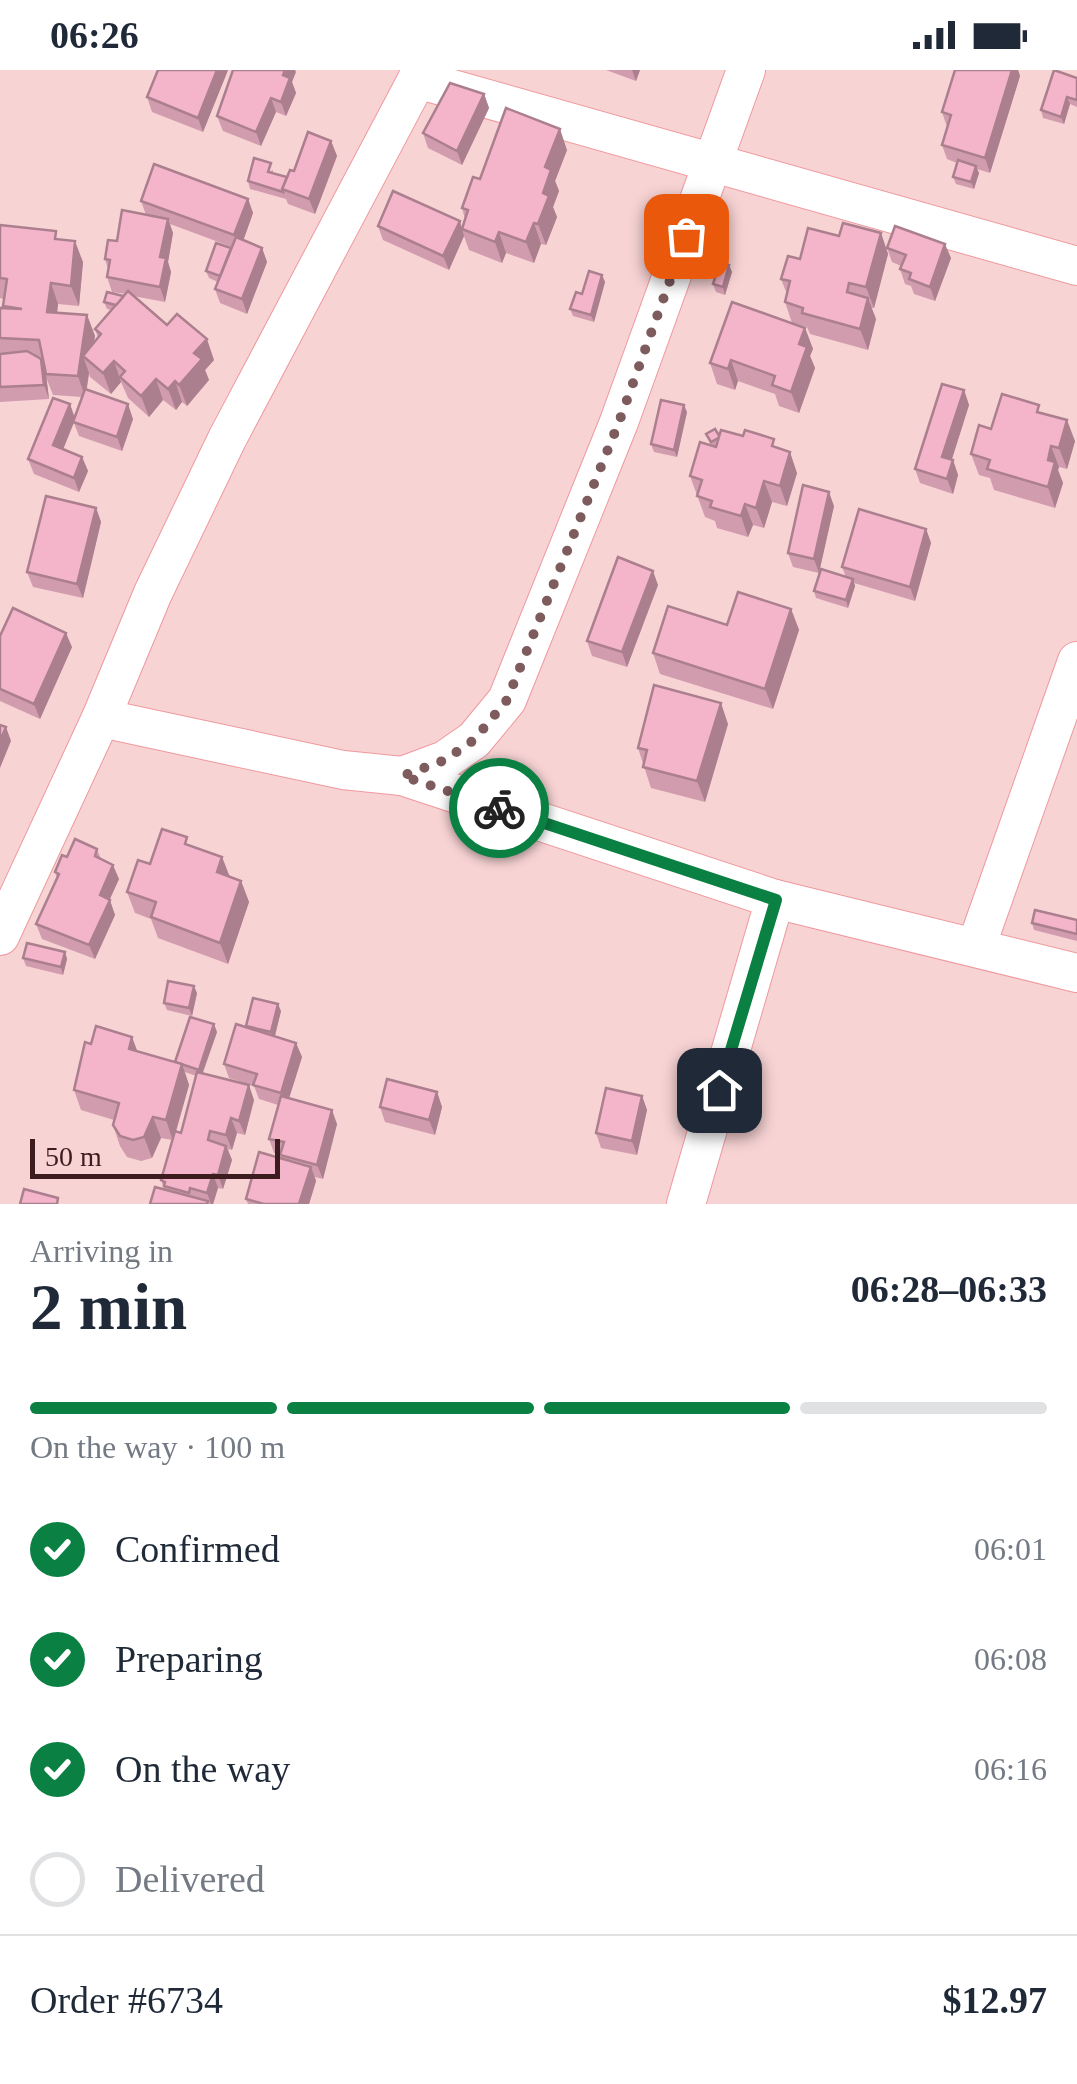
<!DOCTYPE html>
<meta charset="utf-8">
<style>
body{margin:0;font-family:Georgia,serif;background:#f2f2f3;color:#1f2937;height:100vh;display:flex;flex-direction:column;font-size:38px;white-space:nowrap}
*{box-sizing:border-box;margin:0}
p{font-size:32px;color:#747a83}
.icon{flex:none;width:55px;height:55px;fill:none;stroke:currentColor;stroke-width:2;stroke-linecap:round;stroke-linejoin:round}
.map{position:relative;height:1134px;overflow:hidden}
.side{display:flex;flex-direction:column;background:#fff;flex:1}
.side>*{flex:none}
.scale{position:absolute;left:30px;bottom:25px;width:250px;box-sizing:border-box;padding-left:10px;border:5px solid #3d1c1f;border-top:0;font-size:28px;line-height:35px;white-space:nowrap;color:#3d1c1f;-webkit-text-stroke:8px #f8d3d4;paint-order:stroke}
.pin{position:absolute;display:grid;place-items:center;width:85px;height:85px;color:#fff;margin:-42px;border-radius:20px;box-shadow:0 5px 15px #0006}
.courier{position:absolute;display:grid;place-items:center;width:100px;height:100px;margin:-50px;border:8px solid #0b8043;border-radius:50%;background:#fff;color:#222;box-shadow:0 2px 12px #0007}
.head em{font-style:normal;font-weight:800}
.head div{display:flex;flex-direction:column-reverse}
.head{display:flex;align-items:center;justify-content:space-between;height:170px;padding:0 30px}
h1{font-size:65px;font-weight:800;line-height:75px}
.bar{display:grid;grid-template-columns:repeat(4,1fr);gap:15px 10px;align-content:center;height:120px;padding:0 30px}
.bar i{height:12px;border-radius:8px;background:#e0e1e3}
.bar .on{background:#0b8043}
.bar p{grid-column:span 4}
.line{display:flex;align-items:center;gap:25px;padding:0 30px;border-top:2px solid #e0e1e3}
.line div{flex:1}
ol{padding:0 30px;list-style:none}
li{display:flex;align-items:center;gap:30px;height:110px}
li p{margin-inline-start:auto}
li .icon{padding:10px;border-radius:50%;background:#0b8043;color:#fff;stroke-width:4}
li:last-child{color:#747a83}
li i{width:55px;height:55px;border:5px solid #e0e1e3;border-radius:50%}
.status{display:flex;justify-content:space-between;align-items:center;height:70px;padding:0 50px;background:#fff;direction:ltr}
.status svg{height:28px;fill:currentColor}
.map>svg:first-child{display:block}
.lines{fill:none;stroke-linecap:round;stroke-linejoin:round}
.minor-casing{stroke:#ef999e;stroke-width:40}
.minor{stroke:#fff;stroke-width:38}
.wall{fill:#d29caf;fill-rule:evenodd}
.shaded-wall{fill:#ab7f8e}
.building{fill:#f4b5cb;stroke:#ab7f8e;stroke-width:2.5}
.done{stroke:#7e5c5e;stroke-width:10;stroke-dasharray:0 18}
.route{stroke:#0b8043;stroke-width:12}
</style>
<div class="status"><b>06:26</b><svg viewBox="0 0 49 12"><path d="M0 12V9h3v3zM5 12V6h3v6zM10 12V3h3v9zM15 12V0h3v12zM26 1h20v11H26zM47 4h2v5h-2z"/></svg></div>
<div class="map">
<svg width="1077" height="1134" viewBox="0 0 1077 1134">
<rect width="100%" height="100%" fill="#f8d3d4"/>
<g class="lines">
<g class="minor-casing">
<g id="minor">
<polyline points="417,9 1077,196"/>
<polyline points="101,648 153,523 227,369 422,0"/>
<polyline points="402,706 775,829 1077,903"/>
<polyline points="0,866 101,648 343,700 402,706 445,690 474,670 507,630 619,352 746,0"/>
<polyline points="976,877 1077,591"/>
<polyline points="686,1134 775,829"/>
</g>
</g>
<use href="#minor" class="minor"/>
</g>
<g class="wall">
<polygon points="228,0 203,62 152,42 147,27"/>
<polygon points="233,0 295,0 292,12 296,23 286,46 276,42 261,76 223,61 217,46"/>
<polygon points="606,0 640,0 636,11"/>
<polygon points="955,0 1018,0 1020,6 990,103 977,99 979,103 974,119 956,114 953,107 957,93 947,89 942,75 947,57 942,42"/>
<polygon points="1077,8 1077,37 1070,34 1064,54 1043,48 1041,40"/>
<polygon points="484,24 489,38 462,95 428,78 423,63"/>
<polygon points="331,71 337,86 315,144 288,134 286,129 250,119 248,111 273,100 273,103 287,107"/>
<polygon points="567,80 555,111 559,121 553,137 557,147 546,175 541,174 534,193 506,183 502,193 469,180 464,166 449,200 383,170 378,156 462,158 465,149 462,138 480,109"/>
<polygon points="248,129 253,143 243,170 262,178 267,192 247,244 220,233 215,219 218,212 209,208 206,201 232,177 170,154 173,163 168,192 171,202 165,232 133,226 167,255 214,290 205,300 209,310 187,336 182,332 176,340 163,330 149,347 128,328 121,312 111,324 90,307 89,303 87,319 133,349 122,381 79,366 74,353 63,379 82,387 88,401 79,422 34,404 28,389 70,334 75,348 82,327 53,325 46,307 49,329 0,332 0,238 4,238 4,229 0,228 0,155 59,169 83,192 79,236 58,234 57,242 87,245 95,266 93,273 98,268 95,259 111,240 107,239 104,232 124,226 126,224 112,222 107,207 108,199 105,189 117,171 146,145 141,131"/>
<polygon points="881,163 888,184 874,238 871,238 876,249 868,280 810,264 807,257 792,253 785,232 787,224 781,209 800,189 839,166"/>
<polygon points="887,178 951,188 935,231 914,224 911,216 905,214 900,199 901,196 892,192"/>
<polygon points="729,195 732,202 725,225 716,222 713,214"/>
<polygon points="602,205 605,212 594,252 573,246 570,239"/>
<polygon points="805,258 813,279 810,286 815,298 799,343 779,336 775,324 738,311 735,320 717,314 710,293"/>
<polygon points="964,320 969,335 951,390 953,390 958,405 953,424 920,413 915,399"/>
<polygon points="687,342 677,387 654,382 651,374"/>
<polygon points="991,359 1075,371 1067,399 1059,397 1058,400 1063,413 1055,438 994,420 990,408 979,405 971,384"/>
<polygon points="706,364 778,378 797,403 787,436 772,432 764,458 753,455 748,467 717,458 715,451 705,447 690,406 711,376"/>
<polygon points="834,436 819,502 846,507 842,497 926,459 931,473 915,531 854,513 855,516 848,538 816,528 814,521 819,503 793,497 788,483"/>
<polygon points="96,438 101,452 83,528 33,517 27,502"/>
<polygon points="658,515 627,597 592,586 587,571"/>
<polygon points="791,539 799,560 773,639 660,604 653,583 727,555"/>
<polygon points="0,566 72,577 40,649 0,631"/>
<polygon points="728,654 705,732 651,718 638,678"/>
<polygon points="190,776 222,787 230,807 241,811 249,832 228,894 158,868 151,849 135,843 127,822 150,794"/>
<polygon points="97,779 101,789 119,809 109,830 115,845 95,889 42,869 36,854 57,808 55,802 67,787"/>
<polygon points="1077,850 1077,871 1034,860 1032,853"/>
<polygon points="65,882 67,889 63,905 26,896 23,888"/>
<polygon points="197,923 192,946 167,940 164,933"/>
<polygon points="281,941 275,966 296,973 302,987 289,1028 337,1054 323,1109 315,1107 316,1111 309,1134 248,1134 246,1129 281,1089 280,1085 274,1083 269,1069 278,1035 259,1029 254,1016 229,1008 224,994 246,957 246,956"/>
<path d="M217 962 203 1003 254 1030 245 1065 237 1063 232 1080 228 1079 232 1090 223 1119 218 1118 213 1134H150L164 1119 161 1110 172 1070 161 1068 152 1088 141 1091 127 1087 120 1076 113 1055 114 1050 81 1040 74 1020 138 981 175 992ZM185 1002 196 1006 181 1063 176 1062 189 1015Z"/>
<polygon points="437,1022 442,1037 435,1065 385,1052 380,1037"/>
<polygon points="642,1026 647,1040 637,1085 601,1078 596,1063"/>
</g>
<g class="shaded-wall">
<polygon points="217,0 228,0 203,62 198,48"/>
<polygon points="285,0 295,0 296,2 292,12 296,23 286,46 281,32 283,5"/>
<polygon points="632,0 640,0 636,11"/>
<polygon points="1012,0 1018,0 1020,6 990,103 985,88"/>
<polygon points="484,24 489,38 462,95 457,81"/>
<polygon points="1067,27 1070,34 1064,54 1061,47"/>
<polygon points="271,28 276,42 261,76 256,62"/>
<polygon points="560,59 567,80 555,111 559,121 553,137 557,147 546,175 538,154 545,97"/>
<polygon points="331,71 337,86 315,144 309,129"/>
<polygon points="976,96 979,103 974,119 971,112"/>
<polygon points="248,129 253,143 240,180 234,165"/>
<polygon points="168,149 173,163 168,192 171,202 165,232 160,217 160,187"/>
<polygon points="460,151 464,166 449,200 443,186"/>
<polygon points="534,153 541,174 534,193 526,172"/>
<polygon points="499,162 506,183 502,193 495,172"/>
<polygon points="881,163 888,184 874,238 866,217"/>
<polygon points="75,171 83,192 79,236 71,216"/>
<polygon points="945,174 951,188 935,231 930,217"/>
<polygon points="262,178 267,192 247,244 242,229"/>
<polygon points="729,195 732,202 725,225 723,217"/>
<polygon points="602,205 605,212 594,252 591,245"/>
<polygon points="51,213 58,234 55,263 47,242"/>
<polygon points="868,228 876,249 868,280 860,259"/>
<polygon points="87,245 95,266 91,292 83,286 89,303 85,327 78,306"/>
<polygon points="805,258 813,279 810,286 815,298 799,343 791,322 799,274"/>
<polygon points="207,269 214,290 205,300 209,310 187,336 179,315 194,283"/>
<polygon points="41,289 46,303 49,329 44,315"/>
<polygon points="731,290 738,311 735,320 728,299"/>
<polygon points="114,291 121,312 111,324 103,303"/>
<polygon points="156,309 163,330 149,347 141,326"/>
<polygon points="175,311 182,332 176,340 168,319"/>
<polygon points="964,320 969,335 948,402 942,387"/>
<polygon points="70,334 75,349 59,390 53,375"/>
<polygon points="128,334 133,349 122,381 117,367"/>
<polygon points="684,335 687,342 677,387 674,380"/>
<polygon points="1067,350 1075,371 1067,399 1059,378"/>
<polygon points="1051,376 1059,397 1058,400 1063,413 1055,438 1048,417 1048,390"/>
<polygon points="790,382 797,403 787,436 780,416"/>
<polygon points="82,387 88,401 79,422 74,408"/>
<polygon points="953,390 958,405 953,424 947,409"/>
<polygon points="764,411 772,432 764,458 756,438"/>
<polygon points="829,422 834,436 819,503 814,489"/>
<polygon points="745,434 753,455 748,467 741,446"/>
<polygon points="96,438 101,452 83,528 77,514"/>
<polygon points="926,459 931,473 915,531 910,517"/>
<polygon points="653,501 658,515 627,597 622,582"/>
<polygon points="853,509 855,516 848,538 846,530"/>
<polygon points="791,539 799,560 773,639 765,619"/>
<polygon points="66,563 72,577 40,649 34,634"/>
<polygon points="721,633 728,654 705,732 697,711"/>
<polygon points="6,657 11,671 0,698 0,671"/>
<polygon points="222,787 230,808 217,802"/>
<polygon points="113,795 119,809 105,840 100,825"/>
<polygon points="241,811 249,832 228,894 220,873"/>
<polygon points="110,830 115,845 95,889 89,875"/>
<polygon points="65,882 67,889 63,905 61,897"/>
<polygon points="194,916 197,923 192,946 189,938"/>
<polygon points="278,934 281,941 274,969 271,962"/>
<polygon points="214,954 217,962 201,1007 199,1000"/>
<polygon points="132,967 140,988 129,979"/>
<polygon points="296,973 302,987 286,1038 281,1023"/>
<polygon points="182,994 189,1015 173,1071 166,1050"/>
<polygon points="249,1015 254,1030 245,1065 239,1051"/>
<polygon points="437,1022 442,1037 435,1065 429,1050"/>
<polygon points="642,1026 647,1040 637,1085 632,1071"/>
<polygon points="332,1040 337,1054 323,1109 317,1095"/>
<polygon points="153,1047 161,1068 152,1088 144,1067"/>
<polygon points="231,1048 237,1063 232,1080 226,1065"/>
<polygon points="226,1076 232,1090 223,1119 218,1105"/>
<polygon points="311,1097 316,1111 309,1134 299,1134"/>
<polygon points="213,1104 218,1118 213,1134 211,1134 207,1123"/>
</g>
<g class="building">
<polygon points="158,0 217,0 198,48 147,27"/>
<polygon points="233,0 285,0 283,5 290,8 281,32 271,28 256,62 217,46"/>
<polygon points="955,0 1012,0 985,88 942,75 951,45 942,42"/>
<polygon points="1054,0 1077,8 1077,30 1067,27 1061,47 1041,40"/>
<polygon points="450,13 484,24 457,81 423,63"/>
<polygon points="506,38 560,59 545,97 551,100 543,123 549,126 538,154 534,153 526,172 499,162 495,172 462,159 468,140 462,138 473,107 480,109"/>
<polygon points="308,62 331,71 309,129 282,119 290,100 294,101"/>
<polygon points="254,88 271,93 268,102 287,107 282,119 283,122 248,111"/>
<polygon points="958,90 976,96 971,112 953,107"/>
<polygon points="154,94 248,129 234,165 141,131"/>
<polygon points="393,121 460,151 443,186 378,156"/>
<polygon points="122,140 168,149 160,187 166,188 160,217 107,207 110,190 105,189 108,170 117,171"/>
<polygon points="843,153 881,163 866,217 849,213 847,222 868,228 860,259 802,243 803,238 785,232 790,211 781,209 788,186 800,189 808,158 839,166"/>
<polygon points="0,155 56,161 55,169 75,171 71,216 51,213 47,242 87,245 78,306 46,304 39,270 0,268 0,238 22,239 3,236 7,209 0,208"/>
<polygon points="895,156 945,174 930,217 909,209 911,203 900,199 906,185 887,178"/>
<polygon points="236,167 262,178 242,229 215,219"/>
<polygon points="216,173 231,178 220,206 206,201"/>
<polygon points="720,192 729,195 723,217 713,214"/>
<polygon points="589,201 602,205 591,245 570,239 576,222 582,224"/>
<polygon points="128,221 167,255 177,244 207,269 194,283 202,289 179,315 175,311 168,319 156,309 141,326 120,307 125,301 114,291 103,303 83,286 101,264 95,259"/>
<polygon points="107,222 123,226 123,227 116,235 104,232"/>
<polygon points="732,232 805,258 799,274 807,277 791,322 772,315 775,306 731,290 728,299 710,293"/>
<polygon points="27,281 41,289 44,315 0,317 0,284"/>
<polygon points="942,314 964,320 942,387 953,390 947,409 915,399"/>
<polygon points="85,319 128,334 117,367 73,352"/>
<polygon points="1002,324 1039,335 1037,342 1067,350 1059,378 1051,376 1048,390 1055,392 1048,417 987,399 990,390 971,384 979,355 991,359"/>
<polygon points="53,328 70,334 53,375 82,387 74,408 28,389"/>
<polygon points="661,330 684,335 674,380 651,374"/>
<polygon points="715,359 720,367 711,372 706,364"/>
<polygon points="721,360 743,366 745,360 774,369 772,376 790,382 780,416 764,411 756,438 745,434 741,446 710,437 712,431 697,426 702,410 690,406 700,372 716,377"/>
<polygon points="803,415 829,422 814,489 788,483"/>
<polygon points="46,426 96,438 77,514 27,502"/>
<polygon points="859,439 926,459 910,517 842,497"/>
<polygon points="618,487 653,501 622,582 587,571"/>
<polygon points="821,499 853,509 846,530 814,521"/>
<polygon points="738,522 791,539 765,619 653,583 668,536 727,555"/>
<polygon points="13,538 66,563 34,634 0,619 0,566"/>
<polygon points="654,615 721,633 697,711 643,697 647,680 638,678"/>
<polygon points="0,655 6,657 0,671"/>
<polygon points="162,759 187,767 185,774 222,787 217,802 241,811 220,873 151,847 156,832 127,822 138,790 150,794"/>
<polygon points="75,769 97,779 95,786 113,795 100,825 110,830 89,875 36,854 59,804 55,802 62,785 67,787"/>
<polygon points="1035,840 1077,850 1077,864 1032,853"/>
<polygon points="27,873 65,882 61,897 23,888"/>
<polygon points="168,911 194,916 189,938 164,933"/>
<polygon points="253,928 278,934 271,962 246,956"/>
<polygon points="190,947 214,954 199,1000 175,992"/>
<polygon points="236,954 296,973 281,1023 253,1015 257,1004 224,994"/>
<polygon points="96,956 132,967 129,979 182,994 166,1050 153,1047 144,1067 133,1070 120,1066 113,1055 119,1033 74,1020 85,972 91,974"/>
<polygon points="197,1002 249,1015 239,1051 231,1048 226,1065 210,1061 208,1070 226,1076 218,1105 213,1104 207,1123 190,1118 189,1123 164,1116 165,1112 161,1110 175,1061 181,1063"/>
<polygon points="387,1009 437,1022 429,1050 380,1037"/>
<polygon points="606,1018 642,1026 632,1071 596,1063"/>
<polygon points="281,1026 332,1040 317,1095 280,1085 284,1072 269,1069"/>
<polygon points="259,1082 311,1097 299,1134 264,1134 246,1129"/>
<polygon points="155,1117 208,1131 207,1134 150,1134"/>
<polygon points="24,1119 58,1128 57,1134 20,1134"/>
</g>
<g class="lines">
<polyline class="done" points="499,738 402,706 445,690 474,670 507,630 619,352 686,166"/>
<polyline class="route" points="499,738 776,830 719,1020"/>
</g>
</svg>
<div class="scale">50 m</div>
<div class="pin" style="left:686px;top:166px;background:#ea580c"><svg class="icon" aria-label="bag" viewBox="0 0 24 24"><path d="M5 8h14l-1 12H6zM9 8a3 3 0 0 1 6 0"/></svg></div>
<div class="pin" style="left:719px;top:1020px;background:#1f2937"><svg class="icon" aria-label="home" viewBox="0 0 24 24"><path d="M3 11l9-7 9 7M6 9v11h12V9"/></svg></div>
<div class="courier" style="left:499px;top:738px"><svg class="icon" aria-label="bike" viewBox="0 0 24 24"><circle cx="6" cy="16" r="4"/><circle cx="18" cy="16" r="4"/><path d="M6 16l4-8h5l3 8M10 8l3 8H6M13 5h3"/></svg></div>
</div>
<section class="side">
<div class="head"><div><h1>2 min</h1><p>Arriving in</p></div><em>06:28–06:33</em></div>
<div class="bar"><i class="on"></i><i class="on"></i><i class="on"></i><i></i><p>On the way · 100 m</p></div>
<ol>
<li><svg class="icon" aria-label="check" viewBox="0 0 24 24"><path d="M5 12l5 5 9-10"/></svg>Confirmed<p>06:01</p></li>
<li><svg class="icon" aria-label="check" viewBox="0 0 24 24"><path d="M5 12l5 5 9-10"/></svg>Preparing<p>06:08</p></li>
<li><svg class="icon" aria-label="check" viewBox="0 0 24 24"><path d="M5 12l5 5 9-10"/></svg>On the way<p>06:16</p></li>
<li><i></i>Delivered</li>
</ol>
<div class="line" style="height:130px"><div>Order #6734</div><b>$12.97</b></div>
</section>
